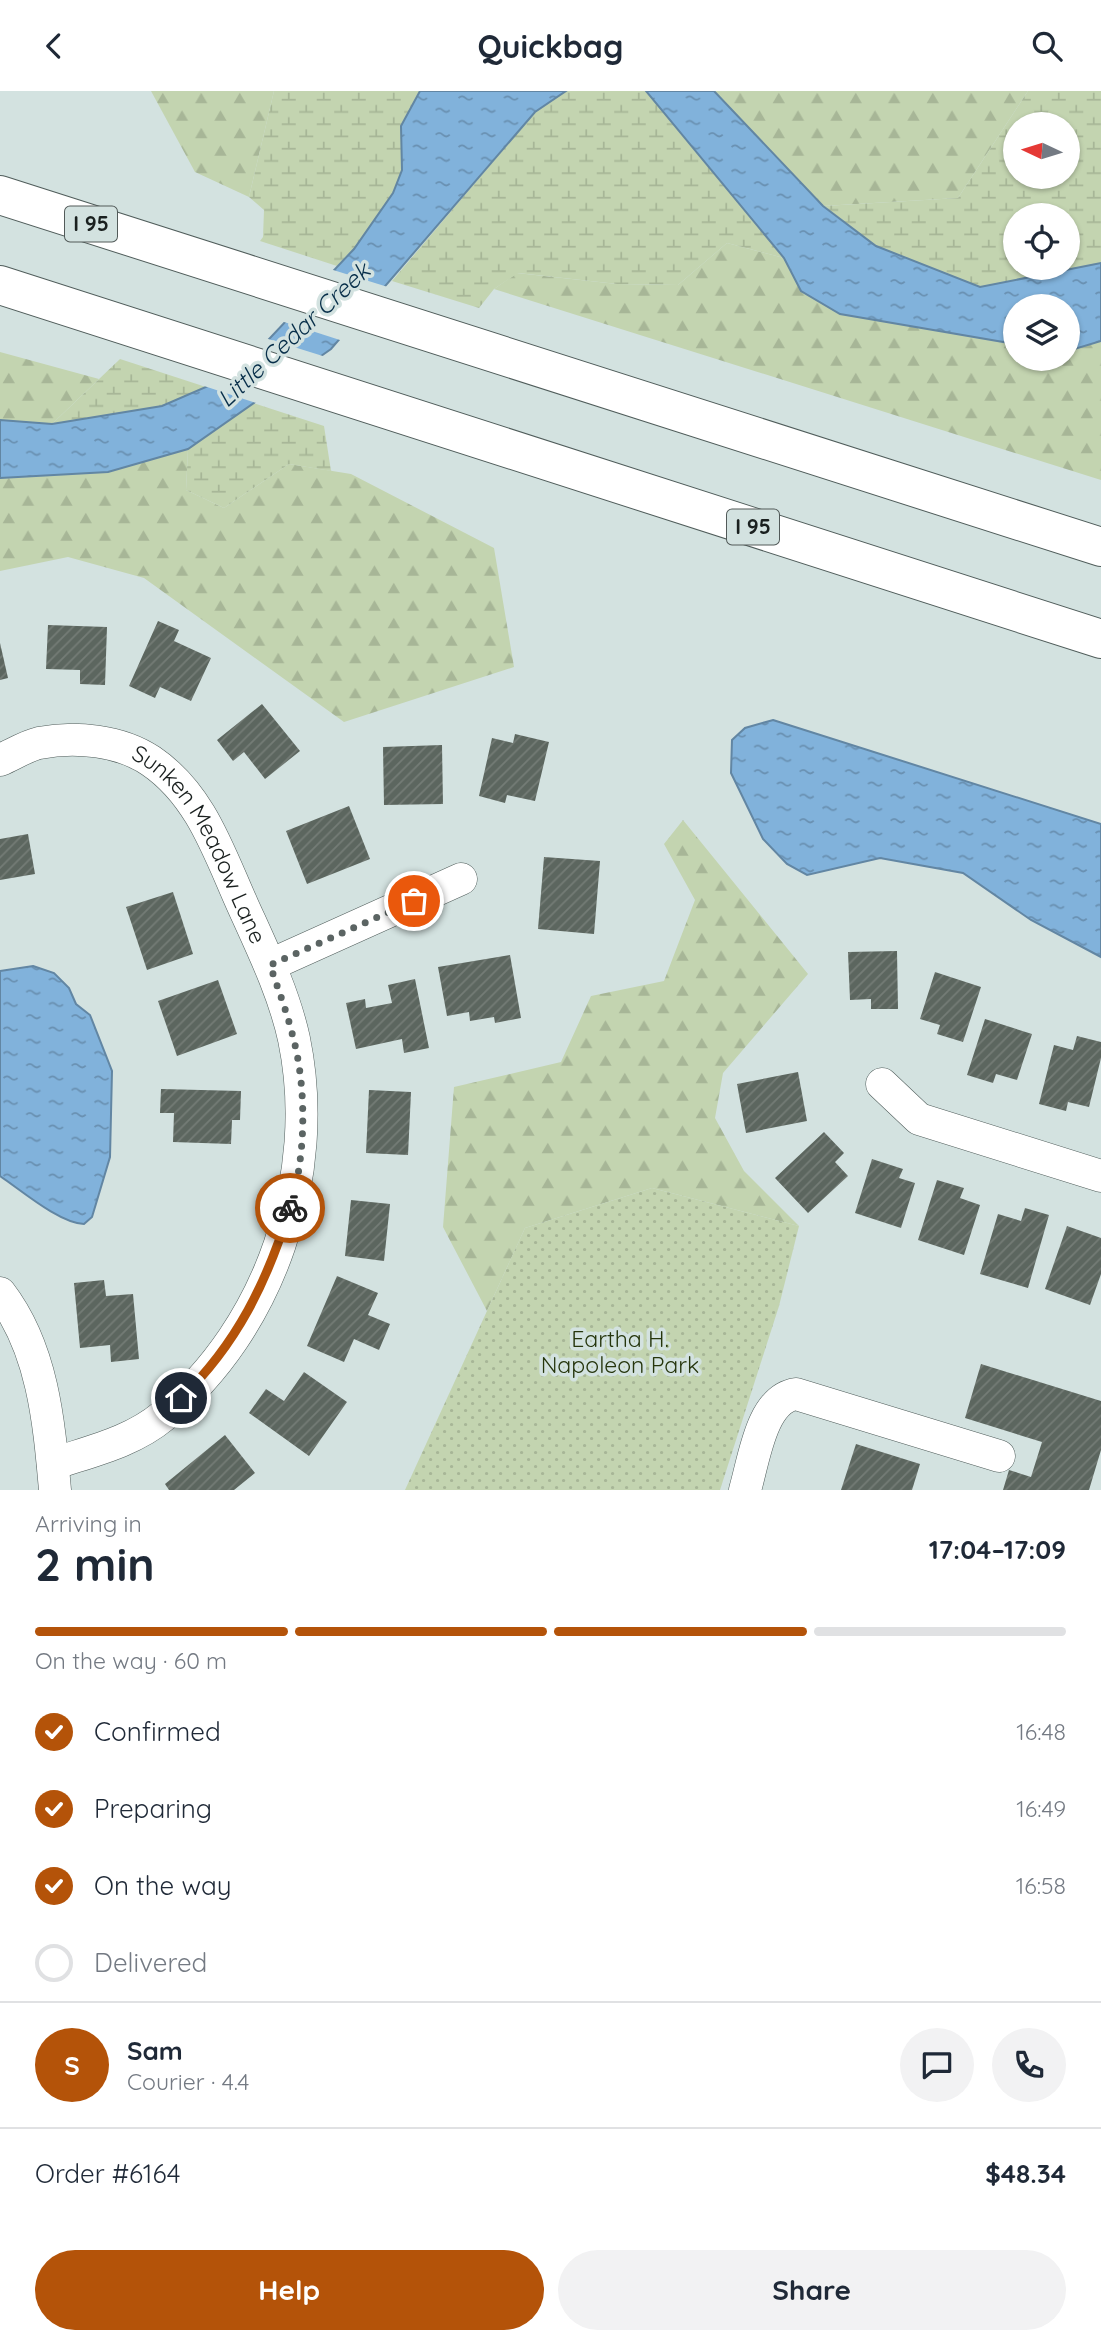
<!DOCTYPE html>
<meta charset="utf-8">
<style>
body{margin:0;font-family:Quicksand,sans-serif;background:#f2f2f3;color:#1f2937;height:100vh;display:flex;flex-direction:column;font-size:26px;white-space:nowrap}
*{box-sizing:border-box;margin:0}
p{font-size:23px;color:#747a83}
.icon{flex:none;width:38px;height:38px;fill:none;stroke:currentColor;stroke-width:2;stroke-linecap:round;stroke-linejoin:round}
.map{position:relative;height:1399px;overflow:hidden}
.panel{display:flex;flex-direction:column;background:#fff;flex:1}
.panel>*{flex:none}
.needle{width:46px;rotate:274deg}
.tools{position:absolute;left:1003px;top:21px;display:grid;gap:14px}
.tools a{display:grid;place-items:center;width:77px;height:77px;border-radius:50%;background:#fff;box-shadow:0 2px 5px #0004;font-size:35px}
.pin{position:absolute;display:grid;place-items:center;width:60px;height:60px;color:#fff;margin:-30px;border:4px solid #fff;border-radius:50%;box-shadow:0 2px 7px #0007}
.courier{position:absolute;display:grid;place-items:center;width:70px;height:70px;margin:-35px;border:5px solid #b45309;border-radius:50%;background:#fff;color:#222;box-shadow:0 2px 9px #0007}
.overview em{font-style:normal;font-weight:700}
.overview div{display:flex;flex-direction:column-reverse}
.overview{display:flex;align-items:center;justify-content:space-between;height:119px;padding:0 35px}
h1{font-size:46px;font-weight:700;line-height:52px}
.bar{display:grid;grid-template-columns:repeat(4,1fr);gap:10px 7px;align-content:center;height:84px;padding:0 35px}
.bar i{height:9px;border-radius:5px;background:#e0e1e3}
.bar .active{background:#b45309}
.bar p{grid-column:span 4}
.line{display:flex;align-items:center;gap:18px;padding:0 35px;border-top:2px solid #e0e1e3}
.line div{flex:1}
.round{display:grid;place-items:center;flex:none;width:74px;height:74px;border-radius:37px;background:#f2f2f3}
ol{padding:0 35px;list-style:none}
li{display:flex;align-items:center;gap:21px;height:77px}
li p{margin-inline-start:auto}
li .icon{padding:7px;border-radius:50%;background:#b45309;color:#fff;stroke-width:4}
li:last-child{color:#747a83}
li i{width:38px;height:38px;border:4px solid #e0e1e3;border-radius:50%}
.cta{display:flex;gap:14px;margin-top:auto;padding:14px 35px}
.cta a{flex:1;height:80px;border-radius:42px;background:#b45309;color:#fff;font-size:28px;font-weight:700;line-height:80px;text-align:center}
.cta a+a{background:#f2f2f3;color:#1f2937}
header{display:flex;justify-content:space-between;align-items:center;height:91px;padding:0 35px;background:#fff;font-size:32px;font-weight:700}
.map>svg:first-child{display:block}
.forest{fill:url(#forest-firs)}
.wetland{fill:url(#wetland-marsh);fill-rule:evenodd}
.park{fill:url(#park-dots)}
.water{fill:url(#water-ripples);stroke:#6286a3;stroke-width:2}
.pier{fill:#d3e2e0}
.building{fill:url(#building-hatch)}
.lines{fill:none;stroke-linecap:round;stroke-linejoin:round}
.minor-casing{stroke:#505d5b;stroke-width:33}
.highway-casing{stroke:#505d5b;stroke-width:40}
.minor{stroke:#fff;stroke-width:32}
.highway{stroke:#fff;stroke-width:38}
.done{stroke:#5b6463;stroke-width:7;stroke-dasharray:0 12.6}
.route{stroke:#b45309;stroke-width:9}
.labels{text-anchor:middle;stroke-width:7;stroke-linejoin:round;paint-order:stroke}
.shield{fill:#d3e2e0;stroke:#525a59;stroke-width:2}
.shield-label{font-size:21px;font-weight:bold;fill:#1a201f}
.street-label{font-size:23px;fill:#1a201f;stroke:#d3e2e0}
.park-label{font-size:23px;fill:#26360d;stroke:#d3e2e0}
.water-label{font-size:24px;font-style:italic;fill:#072e49;stroke:#d3e2e0}
</style>
<header><svg class="icon" aria-label="back" viewBox="0 0 24 24"><path d="M15 5l-7 7 7 7"/></svg>Quickbag<svg class="icon" aria-label="search" viewBox="0 0 24 24"><circle cx="10" cy="10" r="6"/><path d="M15 15l6 6"/></svg></header>
<div class="map">
<svg width="1101" height="1399" viewBox="0 0 1101 1399">
<defs>
<pattern id="forest-firs" width="22" height="20" patternUnits="userSpaceOnUse" patternTransform="scale(1.75)"><rect width="22" height="20" fill="#c3d4b0"/><path d="M5 1l3.5 6h-7zM16 11l3.5 6h-7z" fill="#a7b697"/></pattern>
<pattern id="wetland-marsh" width="20" height="14" patternUnits="userSpaceOnUse" patternTransform="scale(1.75)"><rect width="20" height="14" fill="#c3d4b0"/><path d="M1 5h8M5 5V1M11 12h8M15 12V8" fill="none" stroke="#a7b697"/></pattern>
<pattern id="park-dots" width="8" height="8" patternUnits="userSpaceOnUse" patternTransform="scale(1.75)"><rect width="8" height="8" fill="#c3d4b0"/><path d="M2 2h.1M6 6h.1" fill="none" stroke="#a7b697" stroke-width="1.8" stroke-linecap="round"/></pattern>
<pattern id="water-ripples" width="26" height="14" patternUnits="userSpaceOnUse" patternTransform="scale(1.75)"><rect width="26" height="14" fill="#81b2db"/><path d="M2 4q2-2 4 0t4 0M15 11q2-2 4 0t4 0" fill="none" stroke="#6990b1"/></pattern>
<pattern id="building-hatch" width="6" height="6" patternUnits="userSpaceOnUse" patternTransform="scale(1.75)"><rect width="6" height="6" fill="#5c665f"/><path d="M-1 1l2-2M0 6l6-6M5 7l2-2" fill="none" stroke="#747c76"/></pattern>
</defs>
<rect width="100%" height="100%" fill="#d3e2e0"/>
<g class="forest">
<polygon points="151,0 274,0 249,106 195,81"/>
<polygon points="714,0 1028,0 958,107 823,115"/>
<polygon points="727,152 784,167 801,200 840,223 1015,253 1015,268 1068,268 1068,260 1101,250 1101,389 494,198 517,182 617,193 678,194"/>
<polygon points="0,261 99,288 52,333 0,329"/>
<polygon points="188,358 186,399 224,417 289,373 351,383 494,457 514,576 344,631 144,487 68,466 0,480 0,387 108,381"/>
<polygon points="683,729 808,883 723,982 715,1027 744,1080 799,1135 652,1097 525,1137 487,1220 443,1136 454,996 561,971 591,905 664,890 695,809 664,753"/>
</g>
<g class="wetland">
<polygon points="274,0 420,0 401,35 402,79 393,102 354,158 337,175 260,150 263,146 264,119 249,106"/>
<polygon points="566,0 646,0 784,167 727,152 678,194 617,193 518,182 494,198 479,217 392,190 535,21"/>
<path d="M1028 0H1101V172L980 196 876 155 824 115 958 107ZM1015 33H1068V86H1015ZM1015 124H1068V177H1015Z"/>
<polygon points="120,268 206,296 162,315 52,333"/>
<polygon points="253,312 324,335 331,380 289,373 224,417 186,399 188,358"/>
</g>
<polygon class="park" points="652,1097 799,1135 779,1215 720,1399 405,1399 525,1137"/>
<g class="water">
<polygon points="420,0 566,0 535,21 331,258 188,358 108,381 0,387 0,329 52,333 162,315 236,283 354,158 393,102 402,79 401,35"/>
<polygon points="646,0 714,0 823,115 876,155 980,196 1101,172 1101,250 1068,260 1068,215 1015,215 1015,253 840,223 801,200 784,167"/>
<polygon points="773,629 1101,733 1101,866 1031,829 963,782 880,767 807,784 787,773 763,748 731,682 732,649 745,637"/>
<path d="M33 875 54 882 69 897 76 913 90 924 112 980 110 1066 92 1126 84 1133C59 1132 21 1099 0 1085V880Z"/>
</g>
<g class="pier">
<polygon points="330,178 391,197 343,250 281,230"/>
<polygon points="265,247 326,266 259,313 201,294 234,280"/>
</g>
<g class="building">
<polygon points="158,530 179,539 174,550 211,567 191,610 160,596 155,607 129,595"/>
<polygon points="48,534 107,536 105,594 80,593 80,579 46,578"/>
<polygon points="0,552 8,587 0,589"/>
<polygon points="262,613 300,660 265,688 244,661 233,670 217,649"/>
<polygon points="515,643 549,651 535,710 507,704 505,712 479,705 492,647 513,652"/>
<polygon points="442,654 443,713 384,714 383,656"/>
<polygon points="349,715 370,768 307,793 286,740"/>
<polygon points="28,743 35,783 0,789 0,748"/>
<polygon points="544,766 600,770 594,843 538,838"/>
<polygon points="173,801 193,863 147,879 126,816"/>
<polygon points="897,860 898,918 871,918 871,908 850,909 848,861"/>
<polygon points="510,864 521,927 495,932 494,926 470,930 469,921 447,925 438,876"/>
<polygon points="935,881 981,896 963,951 937,943 940,934 920,928"/>
<polygon points="415,888 429,957 404,962 402,948 356,958 346,912 365,908 366,917 392,912 388,894"/>
<polygon points="218,889 237,943 177,965 158,910"/>
<polygon points="985,928 1032,943 1017,989 996,983 993,992 967,984"/>
<polygon points="1077,945 1101,951 1101,967 1089,1016 1068,1011 1066,1020 1039,1013 1054,954 1073,959"/>
<polygon points="798,981 807,1030 746,1042 737,993"/>
<polygon points="161,998 241,1000 240,1029 232,1029 231,1053 173,1051 174,1022 160,1022"/>
<polygon points="369,999 411,1001 408,1064 366,1062"/>
<polygon points="824,1041 844,1062 835,1071 848,1085 808,1122 775,1087"/>
<polygon points="872,1068 903,1078 899,1087 915,1092 901,1137 855,1122"/>
<polygon points="937,1089 964,1097 960,1107 980,1114 964,1164 918,1149"/>
<polygon points="351,1109 390,1113 384,1170 345,1165"/>
<polygon points="1025,1117 1049,1124 1028,1197 980,1183 998,1123 1021,1130"/>
<polygon points="1067,1135 1101,1147 1101,1183 1090,1214 1045,1198"/>
<polygon points="337,1185 378,1202 368,1224 390,1233 379,1259 354,1248 344,1271 307,1255"/>
<polygon points="104,1189 106,1205 133,1203 139,1268 111,1271 110,1254 80,1257 74,1192"/>
<polygon points="981,1273 1101,1310 1101,1359 1089,1399 1003,1399 1009,1379 1031,1386 1042,1351 965,1327"/>
<polygon points="304,1281 347,1311 309,1365 249,1322 266,1298 284,1310"/>
<polygon points="225,1344 255,1382 234,1399 169,1399 165,1393"/>
<polygon points="856,1353 920,1373 912,1399 841,1399"/>
</g>
<g class="lines">
<g class="minor-casing">
<g id="minor">
<path id="s1" d="M0 669C12 664 26 655 39 652 75 645 120 649 151 670 201 704 219 762 243 815 262 857 284 902 294 948 322 1083 271 1237 163 1325 132 1351 91 1360 53 1373"/>
<polyline points="270,874 461,788"/>
<polyline points="882,993 919,1028 1101,1085"/>
<path d="M0 1202C43 1258 49 1331 55 1399"/>
<path d="M745 1399C754 1369 761 1308 796 1303L999 1365"/>
</g>
</g>
<g class="highway-casing">
<g id="highway">
<polyline points="0,104 1101,456"/>
<polyline points="0,194 1101,548"/>
</g>
</g>
<use href="#minor" class="minor"/>
<use href="#highway" class="highway"/>
</g>
<g class="lines">
<path class="done" d="M290 1117C306 1066 307 998 293 946 287 921 278 898 270 874L414 810"/>
<path class="route" d="M181 1307C237 1253 267 1191 290 1117"/>
</g>
<g class="labels">
<g class="shield">
<rect x="65" y="115.5" width="52" height="35" rx="5"/>
<rect x="727" y="418.5" width="52" height="35" rx="5"/>
</g>
<g class="shield-label">
<text x="91" y="140">I 95</text>
<text x="753" y="443">I 95</text>
</g>
<g class="street-label">
<text dy="8" stroke="none"><textPath href="#s1" startOffset="256">Sunken Meadow Lane</textPath></text>
</g>
<g class="park-label">
<text x="620" y="1256">Eartha H.<tspan x="620" dy="26">Napoleon Park</tspan></text>
</g>
<g class="water-label">
<text transform="translate(294 244) rotate(-43)" y="8">Little Cedar Creek</text>
</g>
</g>
</svg>
<div class="tools">
<a><svg class="needle" viewBox="-14 -14 28 28"><path d="M0-13l5 13h-10z" fill="#e53935"/><path d="M0 13l5-13h-10z" fill="#747a83"/></svg></a>
<a><svg class="icon" aria-label="locate" viewBox="0 0 24 24"><circle cx="12" cy="12" r="6"/><path d="M12 2v4M12 18v4M2 12h4M18 12h4"/></svg></a>
<a><svg class="icon" aria-label="layers" viewBox="0 0 24 24"><path d="M12 4l9 5-9 5-9-5zM3 14l9 5 9-5"/></svg></a>
</div>
<div class="pin" style="left:414px;top:810px;background:#ea580c"><svg class="icon" aria-label="bag" viewBox="0 0 24 24"><path d="M5 8h14l-1 12H6zM9 8a3 3 0 0 1 6 0"/></svg></div>
<div class="pin" style="left:181px;top:1307px;background:#1f2937"><svg class="icon" aria-label="home" viewBox="0 0 24 24"><path d="M3 11l9-7 9 7M6 9v11h12V9"/></svg></div>
<div class="courier" style="left:290px;top:1117px"><svg class="icon" aria-label="bike" viewBox="0 0 24 24"><circle cx="6" cy="16" r="4"/><circle cx="18" cy="16" r="4"/><path d="M6 16l4-8h5l3 8M10 8l3 8H6M13 5h3"/></svg></div>
</div>
<section class="panel">
<div class="overview"><div><h1>2 min</h1><p>Arriving in</p></div><em>17:04–17:09</em></div>
<div class="bar"><i class="active"></i><i class="active"></i><i class="active"></i><i></i><p>On the way · 60 m</p></div>
<ol>
<li><svg class="icon" aria-label="check" viewBox="0 0 24 24"><path d="M5 12l5 5 9-10"/></svg>Confirmed<p>16:48</p></li>
<li><svg class="icon" aria-label="check" viewBox="0 0 24 24"><path d="M5 12l5 5 9-10"/></svg>Preparing<p>16:49</p></li>
<li><svg class="icon" aria-label="check" viewBox="0 0 24 24"><path d="M5 12l5 5 9-10"/></svg>On the way<p>16:58</p></li>
<li><i></i>Delivered</li>
</ol>
<div class="line" style="height:126px"><b class="round" style="background:#b45309;color:#fff">S</b><div><b>Sam</b><p>Courier · 4.4</p></div><a class="round"><svg class="icon" aria-label="chat" viewBox="0 0 24 24"><path d="M4 5h16v11H9l-5 4z"/></svg></a><a class="round"><svg class="icon" aria-label="phone" viewBox="0 0 24 24"><path d="M5 4h4l2 5-3 2q2 4 5 5l2-3 5 2v4C11 20 4 13 5 4z"/></svg></a></div>
<div class="line" style="height:91px"><div>Order #6164</div><b>$48.34</b></div>
<div class="cta"><a>Help</a><a>Share</a></div>
</section>
